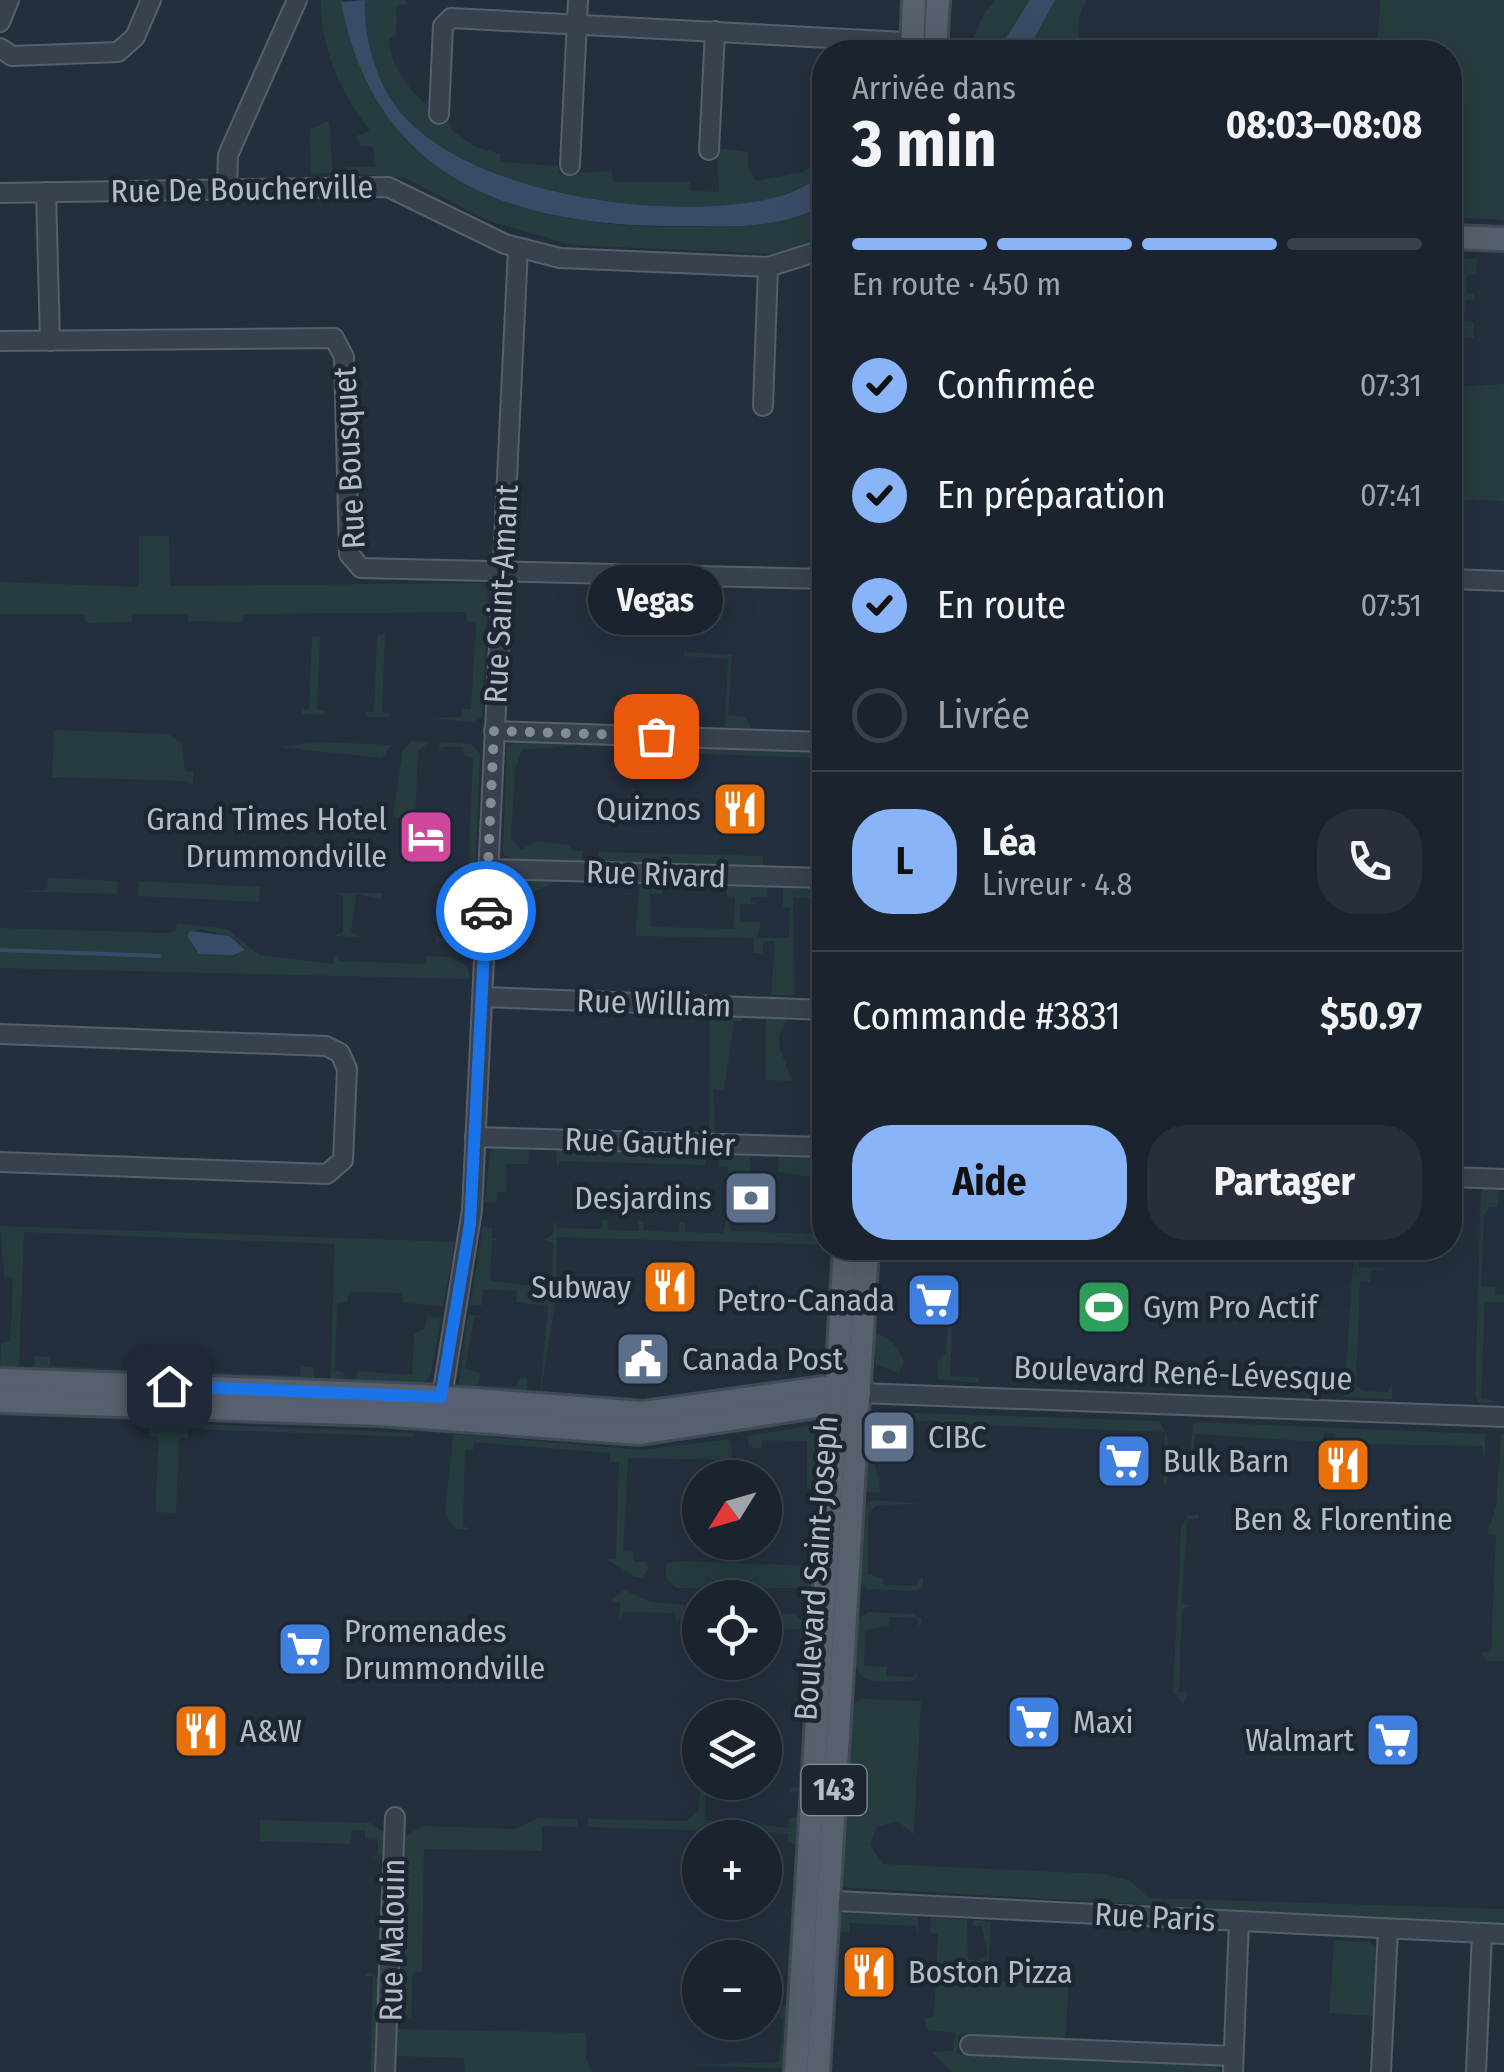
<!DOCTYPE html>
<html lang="fr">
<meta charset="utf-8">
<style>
body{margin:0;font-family:"Fira Sans Condensed",sans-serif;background:#282f3a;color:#f1f3f6;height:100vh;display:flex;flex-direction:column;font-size:38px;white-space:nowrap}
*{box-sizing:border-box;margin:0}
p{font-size:32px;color:#a0a4aa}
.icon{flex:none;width:55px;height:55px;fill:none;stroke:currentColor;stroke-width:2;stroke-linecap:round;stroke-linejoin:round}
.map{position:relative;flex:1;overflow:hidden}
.panel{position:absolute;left:812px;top:40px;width:650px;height:1220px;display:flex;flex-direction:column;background:#1b232e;border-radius:40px;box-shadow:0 10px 40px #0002,0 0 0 2px #39404a}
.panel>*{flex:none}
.needle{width:65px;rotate:233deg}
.buttons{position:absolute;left:682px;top:1460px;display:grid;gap:20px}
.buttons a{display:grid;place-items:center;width:100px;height:100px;border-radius:50%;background:#1b232e;box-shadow:0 10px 40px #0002,0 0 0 2px #39404a;font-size:50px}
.pin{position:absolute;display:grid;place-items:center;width:85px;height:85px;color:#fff;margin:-42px;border-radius:20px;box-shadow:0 5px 15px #0006}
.courier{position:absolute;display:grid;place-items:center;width:100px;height:100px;margin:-50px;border:8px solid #1a73e8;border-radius:50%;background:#fff;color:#222;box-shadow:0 2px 12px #0007}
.bubble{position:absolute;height:70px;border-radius:35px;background:#1b232e;box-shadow:0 10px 40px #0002,0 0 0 2px #39404a;font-size:32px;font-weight:700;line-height:70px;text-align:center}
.head em{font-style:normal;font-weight:700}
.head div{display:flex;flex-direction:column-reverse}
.head{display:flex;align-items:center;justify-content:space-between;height:170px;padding:0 40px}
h1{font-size:65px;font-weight:700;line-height:75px}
.bar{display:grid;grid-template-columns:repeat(4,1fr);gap:15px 10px;align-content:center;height:120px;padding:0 40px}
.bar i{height:12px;border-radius:8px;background:#39404a}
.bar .active{background:#8ab4f8}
.bar p{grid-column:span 4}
.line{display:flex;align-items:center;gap:25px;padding:0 40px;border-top:2px solid #39404a}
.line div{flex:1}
.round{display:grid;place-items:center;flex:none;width:105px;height:105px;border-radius:40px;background:#282f3a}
ol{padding:0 40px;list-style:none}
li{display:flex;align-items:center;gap:30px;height:110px}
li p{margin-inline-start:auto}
li .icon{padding:10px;border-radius:50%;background:#8ab4f8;color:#111;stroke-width:4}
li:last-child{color:#a0a4aa}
li i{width:55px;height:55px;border:5px solid #39404a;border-radius:50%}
.cta{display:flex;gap:20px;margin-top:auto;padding:20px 40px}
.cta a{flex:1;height:115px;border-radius:40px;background:#8ab4f8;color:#111;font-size:40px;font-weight:700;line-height:115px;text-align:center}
.cta a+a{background:#282f3a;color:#f1f3f6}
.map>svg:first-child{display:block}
.green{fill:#263c3f;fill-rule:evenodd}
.water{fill:#394c67}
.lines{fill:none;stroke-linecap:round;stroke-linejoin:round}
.stream{stroke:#394c67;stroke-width:4}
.minor-casing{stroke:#565f6c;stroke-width:22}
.major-casing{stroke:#414a57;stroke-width:28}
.minor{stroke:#38414e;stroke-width:18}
.major{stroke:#56606e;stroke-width:22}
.done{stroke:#828b98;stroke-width:10;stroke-dasharray:0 18}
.route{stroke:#1a73e8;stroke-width:12}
.labels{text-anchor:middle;stroke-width:9;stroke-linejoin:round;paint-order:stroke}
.shield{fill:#1d2633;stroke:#878f9c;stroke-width:2.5}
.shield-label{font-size:30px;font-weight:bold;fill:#b4bcc9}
.street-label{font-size:32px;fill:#b4bcc9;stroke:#1d2633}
.poi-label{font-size:32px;fill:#b4bcc9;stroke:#1d2633;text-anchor:start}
</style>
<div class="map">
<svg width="1504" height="2072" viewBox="0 0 1504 2072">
<rect width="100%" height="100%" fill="#242f3e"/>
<g class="green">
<path d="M321 0H342C372 178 515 227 677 227 729 226 777 231 825 205V236L775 254 573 245 489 221 405 178 344 173 346 167H376L373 147 361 146 356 136 370 131C341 93 320 49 321 0Z"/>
<path d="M365 0H405L409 4 397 6 396 35 389 39C391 78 422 101 451 125L452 131 476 147 500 154 501 162 558 166 559 174 611 171 614 182H690L691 191 719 192 717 148 748 152V167L755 181 803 172 825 158V174C810 183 794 193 777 197 675 223 475 197 402 114 377 86 363 37 365 0Z"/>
<polygon points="996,0 1030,0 997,52 960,52 970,45 985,12"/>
<polygon points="1055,0 1086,0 1079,18 1078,52 1027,52"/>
<polygon points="1380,0 1504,0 1504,220 1450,217 1450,52 1377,52"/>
<polygon points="329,121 333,173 311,174 310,129"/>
<polygon points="1450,258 1477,259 1476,274 1467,276 1466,293 1474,294 1474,299 1466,300 1464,321 1474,322 1474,338 1463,338 1463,351 1450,350 1455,346 1458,279 1450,278"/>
<polygon points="1504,384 1504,501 1450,499 1450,387"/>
<polygon points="139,536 169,536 170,586 483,583 488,593 482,718 471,722 430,718 461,717 463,709 471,709 476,622 467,621 466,612 244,614 242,622 188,621 187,614 133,614 132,622 86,623 84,614 0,614 0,582 139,587"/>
<polygon points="385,634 382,712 391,713 388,717 368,717 366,712 374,712 377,636"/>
<polygon points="312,636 320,637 317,709 325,711 323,715 303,714 300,709 309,709"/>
<polygon points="684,652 732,655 728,715 746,717 751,729 725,728 728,659 684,656"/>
<polygon points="54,730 168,734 182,744 185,771 193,772 193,786 187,781 52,777"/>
<polygon points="411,741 427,742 428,743 418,751 415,822 393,816 403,750"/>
<polygon points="317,742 391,745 382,758 280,747"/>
<path d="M440 742 471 744 480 754 473 926C464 942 452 942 436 941V930L438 937 450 938 452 928H466L473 758 464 756 463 747H442L439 755Z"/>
<polygon points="515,742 579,745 522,750 515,769 511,837 521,850 537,841 568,845 573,851 582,851 582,861 510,859 503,854 507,746"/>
<polygon points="640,746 825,751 825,758 638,752"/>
<polygon points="599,852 763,856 763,866 599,861"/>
<polygon points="48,878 118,881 117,894 10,891 47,890"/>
<polygon points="509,880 557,881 536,891 532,898 499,905 500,889"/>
<polygon points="139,881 260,887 259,902 138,896"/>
<polygon points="640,883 663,884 663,894 650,894 651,927 734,929 735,897 727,896 727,886 768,887 767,897 751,897 751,902 759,904 741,904 740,922 761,922 757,938 789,938 790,908 783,907 783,888 813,889 812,898 793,898 795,995 771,995 775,941 763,942 763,953 754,953 753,938 635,936"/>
<polygon points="337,893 382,893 382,899 356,894 351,932 361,937 334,936 343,932 343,896"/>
<path d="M177 923 227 929 259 955 332 964 338 952V961L424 964 427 956 450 957 467 966 470 979 0 968V928L166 933 175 931ZM199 929 230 936 241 944 219 954 196 951 187 936Z"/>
<polygon points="710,1016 742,1016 742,1021 734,1021 724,1090 713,1090 715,1134 709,1134"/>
<polygon points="766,1018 787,1018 779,1036 780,1049 792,1081 766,1080"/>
<polygon points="495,1148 529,1149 528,1164 507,1164 506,1192 497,1192 496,1203 485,1202 490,1151"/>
<polygon points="556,1150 706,1154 705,1165 559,1161 558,1170"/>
<polygon points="720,1155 751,1156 749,1187 734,1182 726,1196 728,1167 719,1166"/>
<polygon points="779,1157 825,1158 825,1245 557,1237 555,1304 540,1396 548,1305 516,1303 517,1291 483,1289 482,1305 470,1305 483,1227 492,1228 492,1239 500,1239 492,1241 490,1281 541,1287 552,1284 553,1243 544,1240 553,1234 554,1220 557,1228 602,1229 602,1220 607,1220 608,1230 638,1231 639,1221 643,1221 644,1231 679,1232 680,1223 685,1223 685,1232 723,1233 727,1218 731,1231 815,1234 819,1190 814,1190 816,1178 778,1172"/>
<polygon points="1481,1188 1499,1188 1498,1207 1489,1207 1484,1216 1481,1286 1495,1287 1495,1294 1504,1295 1504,1302 1485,1302 1481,1398 1504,1403 1479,1402 1475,1395"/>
<polygon points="0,1226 455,1242 443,1306 403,1303 402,1293 349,1292 347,1302 337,1303 335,1370 344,1372 343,1383 330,1383 335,1244 24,1232 19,1371 0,1370 1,1343 10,1341 13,1278 4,1276"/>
<polygon points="1354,1248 1359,1248 1359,1267 1394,1268 1371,1271 1370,1282 1360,1282 1356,1385 1362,1391 1388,1392 1392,1383 1392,1399 1344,1397"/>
<polygon points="468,1315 481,1316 474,1318 465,1369 480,1373 478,1385 515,1387 521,1378 527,1379 527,1394 467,1390 459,1383"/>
<polygon points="948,1315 953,1315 950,1376 979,1377 978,1383 937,1379 938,1362 946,1353"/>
<polygon points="428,1316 441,1318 431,1373 425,1384 355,1383 357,1371 412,1375 414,1334 424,1329"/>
<path d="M871 1333C888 1335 899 1346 904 1362L899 1373 876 1364Z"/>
<polygon points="35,1356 50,1357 50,1366 166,1371 168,1361 171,1363 170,1377 33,1372"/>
<polygon points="186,1362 200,1363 200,1372 300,1376 301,1367 313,1367 315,1382 184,1377"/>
<path d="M884 1412 1159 1421C1174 1441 1168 1463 1167 1487L1163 1481 1165 1432 948 1424 947 1430 935 1420 879 1426C862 1449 881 1469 880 1493L862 1491 867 1426Z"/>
<polygon points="150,1422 415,1433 414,1437 189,1429 188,1438 179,1438 176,1513 155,1512 159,1437 149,1436"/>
<polygon points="1193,1422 1485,1434 1485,1461 1482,1446 1359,1444 1358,1440 1336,1439 1335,1433 1324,1433 1323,1442 1195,1434 1188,1488"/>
<polygon points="813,1425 824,1440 821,1492 807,1488 807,1441 763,1440 761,1449 749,1447 748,1436"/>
<polygon points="453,1434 643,1450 730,1439 733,1455 725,1460 628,1458 623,1551 633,1552 634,1562 646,1562 649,1567 643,1577 635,1577 606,1559 616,1559 619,1463 610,1462 610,1453 474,1442 473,1450 465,1450 463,1526 469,1529 456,1529 445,1514"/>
<polygon points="1501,1434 1504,1434 1504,1661 1488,1661 1481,1653 1491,1651 1496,1535 1487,1534 1496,1507"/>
<polygon points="874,1500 922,1504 877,1505 868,1514 868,1574 883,1579 884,1585 917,1586 918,1579 923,1577 923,1586 916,1591 867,1589 857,1579 861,1508"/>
<polygon points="1199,1514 1199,1518 1187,1519 1182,1604 1191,1606 1182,1609 1179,1692 1188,1693 1183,1704 1173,1692 1181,1528 1188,1516"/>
<polygon points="817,1557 815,1583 805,1588 676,1588 666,1578 666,1563 681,1561 812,1566"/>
<polygon points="624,1590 651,1602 685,1605 684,1617 676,1622 675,1613 623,1612 619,1621 620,1603 611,1600"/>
<path d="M868 1612 913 1614 922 1620 919 1627 917 1618 890 1617 889 1626 865 1630 864 1666 887 1667V1676L914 1677 918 1669 915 1680C853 1686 851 1679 855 1621Z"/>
<polygon points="765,1613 794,1614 800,1620 807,1620 807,1614 812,1616 808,1695 797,1691 806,1691 809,1639 800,1638 800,1629 765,1628"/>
<polygon points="862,1699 921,1701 914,1834 897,1821 877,1827 870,1844 882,1864 1104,1874 1130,1881 1149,1898 1504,1909 1504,1925 840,1887 850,1706"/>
<polygon points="706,1782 705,1820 715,1820 715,1825 734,1821 788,1828 789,1818 798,1817 800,1792 790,1792 790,1787 803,1788 798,1872 794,1871 796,1844 788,1843 788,1833 587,1827 588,1819 687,1821 697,1811 702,1783"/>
<polygon points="537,1818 577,1819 577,1827 542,1826 542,1851 424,1849 422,1972 413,1973 411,2017 398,2017 404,1838 422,1826 516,1829"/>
<polygon points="260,1820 370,1823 384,1832 385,1851 377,1858 369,1858 378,1856 378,1840 365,1839 365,1830 352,1830 351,1844 259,1841"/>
<polygon points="839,1913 918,1916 918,1934 916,1926 849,1923 849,1932 839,1932 838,1948 846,1951 834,1950"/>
<polygon points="931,1917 967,1920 968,1959 978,1961 988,1955 982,1926 973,1926 974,1920 991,1922 988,1981 1069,1985 1065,2039 959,2034 957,2054 1214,2066 1221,2072 952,2072 932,2052 953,2051 955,2033 928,2030 925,2018 934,2017 938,1934 930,1933"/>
<polygon points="1334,1940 1369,1942 1376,1948 1375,2016 1329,2013"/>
<polygon points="367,1973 374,1974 381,1981 378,2072 370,2072 373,1976 364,1976"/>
<polygon points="790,2005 786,2069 690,2065 779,2062 783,2019 775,2012 775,2006"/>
<polygon points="397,2029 586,2033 586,2059 592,2072 465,2072 464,2058 397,2056"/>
</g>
<g class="water">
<path d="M365 0C363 37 377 86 402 114 474 197 675 223 777 197 794 193 810 183 825 174V205C776 231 729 226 675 226 512 226 375 180 341 2Z"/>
<polygon points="1030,0 1055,0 1027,52 997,52"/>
<polygon points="190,931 230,936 245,950 233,955 199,954 187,936"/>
</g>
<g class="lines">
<polyline class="stream" points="0,950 159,956"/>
<g class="minor-casing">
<g id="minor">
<polyline points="0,22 9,0"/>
<polyline points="0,48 12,56 118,52 135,37 151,0"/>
<polyline points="439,114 443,26 451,18 924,43"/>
<polyline points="709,150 715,31"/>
<polyline points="570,165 578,0"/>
<polyline points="227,188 228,155 297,0"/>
<polyline points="46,192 50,341"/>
<polyline points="0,193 388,187 505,244 560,258 768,267 825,249"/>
<polyline points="0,341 334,338 344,357 349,554 361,568 825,579"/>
<polyline points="763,406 768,267"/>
<polyline points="1450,579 1504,581"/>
<polyline points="494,731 825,742"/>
<polyline points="488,869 825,878"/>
<polyline points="483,997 825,1010"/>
<polyline points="0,1034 326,1046 340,1053 347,1069 343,1160 327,1174 0,1162"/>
<polyline points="475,1137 825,1147"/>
<polyline points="1450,1177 1504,1179"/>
<polyline points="859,1393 1504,1417"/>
<polyline points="440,1409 472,1210 518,248"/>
<polyline points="815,1900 1504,1934"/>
<polyline points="970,2045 1233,2056"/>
<polyline points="385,2072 395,1817"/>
<polyline points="1233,2072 1239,1921"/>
<polyline points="1381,2072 1388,1929"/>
<polyline points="1476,2072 1482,1933"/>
</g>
</g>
<g class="major-casing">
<g id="major">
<polyline points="912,52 914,0"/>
<polyline points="935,52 938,0"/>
<polyline points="1450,237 1504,239"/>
<polyline points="0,1380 422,1396 643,1413 838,1386 859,1393"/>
<polyline points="0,1401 379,1414 639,1433 836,1403 859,1393"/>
<polyline points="796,2072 845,1248"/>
<polyline points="818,2072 867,1248"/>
</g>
</g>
<use href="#minor" class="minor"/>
<use href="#major" class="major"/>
</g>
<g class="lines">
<polyline class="done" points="486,911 494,731 656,736"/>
<polyline class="route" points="169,1386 441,1397 470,1224 486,911"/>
</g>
<defs>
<g id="restaurant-square" transform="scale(2.875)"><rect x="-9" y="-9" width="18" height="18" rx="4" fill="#e8710a" stroke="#1d2633"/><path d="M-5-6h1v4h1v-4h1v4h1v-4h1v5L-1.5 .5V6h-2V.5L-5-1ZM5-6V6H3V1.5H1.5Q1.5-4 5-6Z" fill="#fff"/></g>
<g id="hotel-square" transform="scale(2.875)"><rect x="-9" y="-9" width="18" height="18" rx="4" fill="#d1479c" stroke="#1d2633"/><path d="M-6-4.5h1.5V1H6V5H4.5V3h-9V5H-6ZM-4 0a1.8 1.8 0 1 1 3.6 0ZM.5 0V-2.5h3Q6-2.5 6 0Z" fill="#fff"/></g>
<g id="bank-square" transform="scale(2.875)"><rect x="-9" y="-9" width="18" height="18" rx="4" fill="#5c6f8a" stroke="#1d2633"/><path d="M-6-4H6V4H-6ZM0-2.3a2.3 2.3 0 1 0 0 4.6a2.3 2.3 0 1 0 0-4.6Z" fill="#fff"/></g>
<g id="supermarket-square" transform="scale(2.875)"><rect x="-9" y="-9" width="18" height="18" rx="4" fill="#3f7fe0" stroke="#1d2633"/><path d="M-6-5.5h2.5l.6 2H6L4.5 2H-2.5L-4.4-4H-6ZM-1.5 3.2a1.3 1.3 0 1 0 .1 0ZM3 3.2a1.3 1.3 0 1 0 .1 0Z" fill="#fff"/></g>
<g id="stadium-square" transform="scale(2.875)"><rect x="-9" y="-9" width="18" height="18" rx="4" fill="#2e9e5b" stroke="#1d2633"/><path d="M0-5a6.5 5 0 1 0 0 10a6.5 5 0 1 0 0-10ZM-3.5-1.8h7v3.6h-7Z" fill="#fff"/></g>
<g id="civic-square" transform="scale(2.875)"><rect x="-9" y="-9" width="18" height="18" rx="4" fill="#5c6f8a" stroke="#1d2633"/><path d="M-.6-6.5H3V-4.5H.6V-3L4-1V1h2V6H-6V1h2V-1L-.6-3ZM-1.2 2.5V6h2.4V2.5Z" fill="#fff"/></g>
</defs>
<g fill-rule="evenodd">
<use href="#restaurant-square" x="740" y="809"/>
<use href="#hotel-square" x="426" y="837"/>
<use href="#bank-square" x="751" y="1198"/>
<use href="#restaurant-square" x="670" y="1287"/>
<use href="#supermarket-square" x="934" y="1300"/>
<use href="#stadium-square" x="1104" y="1307"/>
<use href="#civic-square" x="643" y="1359"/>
<use href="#bank-square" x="889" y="1437"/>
<use href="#supermarket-square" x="1124" y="1461"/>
<use href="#restaurant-square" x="1343" y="1465"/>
<use href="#supermarket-square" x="305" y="1649"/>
<use href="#supermarket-square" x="1034" y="1722"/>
<use href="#restaurant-square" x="201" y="1731"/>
<use href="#supermarket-square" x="1393" y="1740"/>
<use href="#restaurant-square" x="869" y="1972"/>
</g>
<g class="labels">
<rect class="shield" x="801.5" y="1765" width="65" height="50" rx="8"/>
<g class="shield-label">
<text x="834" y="1800">143</text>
</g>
<g class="street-label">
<text transform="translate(242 189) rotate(-1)" y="11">Rue De Boucherville</text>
<text transform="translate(349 458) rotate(-93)" y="11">Rue Bousquet</text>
<text transform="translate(501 594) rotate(-87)" y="11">Rue Saint-Amant</text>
<text transform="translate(656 874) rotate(2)" y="11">Rue Rivard</text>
<text transform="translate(654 1003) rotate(2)" y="11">Rue William</text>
<text transform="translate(650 1142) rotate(2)" y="11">Rue Gauthier</text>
<text transform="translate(1183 1373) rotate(2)" y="11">Boulevard René-Lévesque</text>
<text transform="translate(816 1568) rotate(-86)" y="11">Boulevard Saint-Joseph</text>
<text transform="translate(1155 1917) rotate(3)" y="11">Rue Paris</text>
<text transform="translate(392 1940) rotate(-89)" y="11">Rue Malouin</text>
</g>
<g class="poi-label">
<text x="701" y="820" text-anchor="end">Quiznos</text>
<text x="387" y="830" text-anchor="end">Grand Times Hotel<tspan x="387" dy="37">Drummondville</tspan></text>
<text x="712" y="1209" text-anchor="end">Desjardins</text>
<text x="631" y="1298" text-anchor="end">Subway</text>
<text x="895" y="1311" text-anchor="end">Petro-Canada</text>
<text x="1143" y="1318">Gym Pro Actif</text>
<text x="682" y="1370">Canada Post</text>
<text x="928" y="1448">CIBC</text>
<text x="1163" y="1472">Bulk Barn</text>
<text x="1343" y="1530" text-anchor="middle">Ben &amp; Florentine</text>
<text x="344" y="1642">Promenades<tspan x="344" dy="37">Drummondville</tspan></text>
<text x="1073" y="1733">Maxi</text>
<text x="240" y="1742">A&amp;W</text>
<text x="1354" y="1751" text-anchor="end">Walmart</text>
<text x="908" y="1983">Boston Pizza</text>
</g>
</g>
</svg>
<div class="buttons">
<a><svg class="needle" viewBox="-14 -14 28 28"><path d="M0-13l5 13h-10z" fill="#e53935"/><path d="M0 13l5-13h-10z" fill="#a0a4aa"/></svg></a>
<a><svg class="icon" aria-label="locate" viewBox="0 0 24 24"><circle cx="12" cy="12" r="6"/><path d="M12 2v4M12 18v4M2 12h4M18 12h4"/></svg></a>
<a><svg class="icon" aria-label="layers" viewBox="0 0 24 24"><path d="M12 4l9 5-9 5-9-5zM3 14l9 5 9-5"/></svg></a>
<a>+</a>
<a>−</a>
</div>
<div class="pin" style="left:656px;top:736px;background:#ea580c"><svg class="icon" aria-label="bag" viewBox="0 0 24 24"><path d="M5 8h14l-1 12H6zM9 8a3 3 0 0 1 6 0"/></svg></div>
<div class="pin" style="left:169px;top:1386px;background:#1f2937"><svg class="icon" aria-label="home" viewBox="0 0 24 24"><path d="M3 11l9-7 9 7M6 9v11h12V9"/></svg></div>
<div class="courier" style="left:486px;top:911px"><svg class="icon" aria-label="car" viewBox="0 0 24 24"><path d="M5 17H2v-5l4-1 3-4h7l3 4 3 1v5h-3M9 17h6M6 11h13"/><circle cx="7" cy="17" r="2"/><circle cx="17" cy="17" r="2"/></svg></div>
<div class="bubble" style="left:588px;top:565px;width:135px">Vegas</div>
<section class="panel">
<div class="head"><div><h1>3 min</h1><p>Arrivée dans</p></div><em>08:03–08:08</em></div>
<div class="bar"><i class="active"></i><i class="active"></i><i class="active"></i><i></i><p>En route · 450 m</p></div>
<ol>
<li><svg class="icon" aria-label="check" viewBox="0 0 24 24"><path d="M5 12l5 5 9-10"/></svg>Confirmée<p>07:31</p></li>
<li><svg class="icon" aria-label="check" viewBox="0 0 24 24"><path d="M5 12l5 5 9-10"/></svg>En préparation<p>07:41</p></li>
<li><svg class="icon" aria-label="check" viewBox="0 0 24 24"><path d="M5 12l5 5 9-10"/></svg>En route<p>07:51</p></li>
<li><i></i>Livrée</li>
</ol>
<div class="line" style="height:180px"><b class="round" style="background:#8ab4f8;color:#111">L</b><div><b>Léa</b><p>Livreur · 4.8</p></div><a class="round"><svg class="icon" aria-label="phone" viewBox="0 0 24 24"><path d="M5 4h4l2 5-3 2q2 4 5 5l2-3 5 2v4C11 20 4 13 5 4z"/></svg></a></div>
<div class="line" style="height:130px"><div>Commande #3831</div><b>$50.97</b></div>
<div class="cta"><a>Aide</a><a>Partager</a></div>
</section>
</div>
